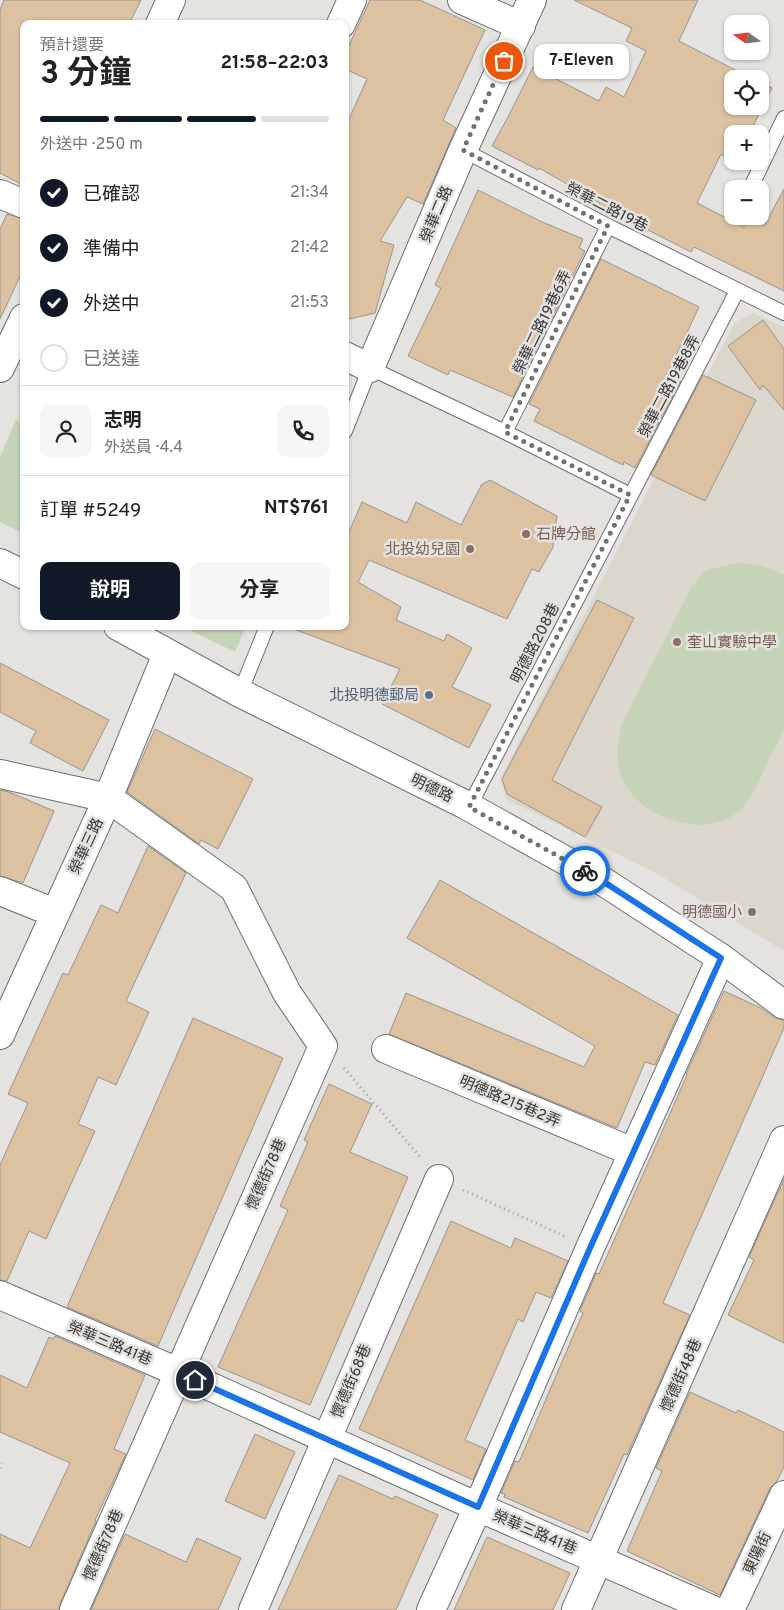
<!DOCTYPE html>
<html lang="zh-TW">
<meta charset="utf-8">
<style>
body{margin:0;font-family:Overpass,"Noto Sans TC",sans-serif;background:#f6f6f6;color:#222;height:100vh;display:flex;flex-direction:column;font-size:19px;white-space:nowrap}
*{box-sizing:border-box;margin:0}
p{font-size:16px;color:#767676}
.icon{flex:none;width:28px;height:28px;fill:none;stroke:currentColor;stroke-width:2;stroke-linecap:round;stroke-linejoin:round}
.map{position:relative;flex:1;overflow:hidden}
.panel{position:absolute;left:20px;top:20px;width:329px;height:610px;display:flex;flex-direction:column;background:#fff;border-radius:10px;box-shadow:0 1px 4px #0004}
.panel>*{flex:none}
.needle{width:32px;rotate:284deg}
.fabs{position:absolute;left:724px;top:15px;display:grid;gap:10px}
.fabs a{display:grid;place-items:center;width:45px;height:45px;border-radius:10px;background:#fff;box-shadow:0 1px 4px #0004;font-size:25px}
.pin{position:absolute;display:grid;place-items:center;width:42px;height:42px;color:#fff;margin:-21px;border:2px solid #fff;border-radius:50%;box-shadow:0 1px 5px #0007}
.courier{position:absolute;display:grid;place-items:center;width:50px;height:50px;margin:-25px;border:4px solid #1a73e8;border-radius:50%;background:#fff;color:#222;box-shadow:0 1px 6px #0007}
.bubble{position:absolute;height:35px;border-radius:10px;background:#fff;box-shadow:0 1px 4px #0004;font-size:16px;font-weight:700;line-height:35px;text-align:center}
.head em{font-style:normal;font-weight:700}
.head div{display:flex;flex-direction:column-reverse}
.head{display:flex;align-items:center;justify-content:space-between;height:85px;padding:0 20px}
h1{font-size:32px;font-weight:700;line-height:38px}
.bar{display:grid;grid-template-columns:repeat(4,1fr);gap:8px 5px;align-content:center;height:60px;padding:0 20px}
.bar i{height:6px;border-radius:4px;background:#e0e0e0}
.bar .selected{background:#111827}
.bar p{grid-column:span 4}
.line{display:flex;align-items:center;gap:12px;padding:0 20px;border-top:1px solid #e0e0e0}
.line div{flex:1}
.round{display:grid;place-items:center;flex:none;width:52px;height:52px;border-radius:10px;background:#f6f6f6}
ol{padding:0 20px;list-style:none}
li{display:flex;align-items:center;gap:15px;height:55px}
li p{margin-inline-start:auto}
li .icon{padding:5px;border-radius:50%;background:#111827;color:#fff;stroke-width:4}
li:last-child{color:#767676}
li i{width:28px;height:28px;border:2px solid #e0e0e0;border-radius:50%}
.primary-button{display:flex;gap:10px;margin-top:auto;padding:10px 20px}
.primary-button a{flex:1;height:58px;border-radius:10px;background:#111827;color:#fff;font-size:20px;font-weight:700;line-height:58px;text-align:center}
.primary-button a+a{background:#f6f6f6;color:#222}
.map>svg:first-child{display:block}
.built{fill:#dcd7cd}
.green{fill:#c5d4b9}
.building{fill:#ddc2a1;stroke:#979592}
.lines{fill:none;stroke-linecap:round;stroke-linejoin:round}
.service-casing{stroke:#716f6d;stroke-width:16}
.minor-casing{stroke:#716f6d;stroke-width:30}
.path{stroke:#9e9d9b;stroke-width:3;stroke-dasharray:1 4;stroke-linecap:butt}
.service{stroke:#fff;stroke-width:14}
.minor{stroke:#fff;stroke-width:28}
.done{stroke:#737270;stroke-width:5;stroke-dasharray:0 9}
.route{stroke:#1a73e8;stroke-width:6}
.education-dot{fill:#8d6e63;stroke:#e4e3e0;stroke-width:2}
.service-dot{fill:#5c6f8a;stroke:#e4e3e0;stroke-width:2}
.labels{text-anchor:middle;stroke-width:5;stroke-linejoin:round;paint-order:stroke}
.street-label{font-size:15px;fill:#363534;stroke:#e4e3e0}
.education-label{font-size:15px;fill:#785e54;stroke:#e4e3e0;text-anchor:start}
.service-label{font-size:15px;fill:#4e5e75;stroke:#e4e3e0;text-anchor:end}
</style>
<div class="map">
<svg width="784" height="1610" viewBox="0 0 784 1610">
<rect width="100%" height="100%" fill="#e4e3e0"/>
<polygon class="built" points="753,313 784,327 784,951 656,873 506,799 500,779 734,323"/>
<g class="green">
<polygon points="16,419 24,428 24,534 0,522 0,457"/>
<path d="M738 563C755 563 769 567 784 575 784 610 784 646 784 681 784 696 784 713 784 727 782 738 773 751 768 762 760 778 753 798 739 811 705 841 636 818 621 776 615 758 618 741 622 724L692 586 706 570Z"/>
<polygon points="181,626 246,626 235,652"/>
</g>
<g class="building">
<polygon points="4,0 141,0 129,24 24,24 24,187 20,186 21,184 0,173 0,10"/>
<polygon points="370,0 420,0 485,30 443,120 456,128 423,204 407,197 380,241 394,245 375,313 345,320 345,128 367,79 345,69 345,54"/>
<polygon points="574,0 698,0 679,41 753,79 732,79 732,106 760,106 760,82 772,88 749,134 732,134 732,160 721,154 697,203 744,227 748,218 764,226 784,189 784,291 694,247 691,252 599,205 600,203 539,168 538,170 492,146 508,117 533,67 599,101 606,87 624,97 646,51 626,41 632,28"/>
<polygon points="478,190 540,221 583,239 579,248 585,251 513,397 450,370 448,375 408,356 441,288 435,285"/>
<polygon points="7,214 24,219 24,268 0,319 0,229"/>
<polygon points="601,259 699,307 655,400 681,381 635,468 624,462 623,465 534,421 540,409 529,404"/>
<polygon points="763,320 784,349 784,410 763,385 760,390 728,346"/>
<polygon points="703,375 756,400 705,501 651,475"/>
<polygon points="490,480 557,516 553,547 539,572 532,569 507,619 369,560 358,582 401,607 396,620 444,641 447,634 472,648 452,687 491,705 469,748 382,704 400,669 291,628 292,626 345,626 345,541 362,502 407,523 416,502 461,525 482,484"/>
<polygon points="597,600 634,618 552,780 602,807 585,837 507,794 502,779"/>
<polygon points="0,663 109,720 83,771 30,743 36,731 0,712"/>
<polygon points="155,729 253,779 218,849 201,840 199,844 127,792"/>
<polygon points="0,790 9,792 54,811 23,883 0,876"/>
<polygon points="148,846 186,873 126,1001 149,1012 116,1085 98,1077 78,1124 95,1131 46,1239 29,1231 7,1281 0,1280 0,1165 28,1103 8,1094 63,973 68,975 101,905 118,913"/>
<polygon points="440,880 678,1015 655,1065 645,1062 617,1128 389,1034 406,993 584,1067 595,1046 407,938"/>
<polygon points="724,991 761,1008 775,1018 784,1020 784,1028 663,1303 690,1315 627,1455 624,1454 588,1533 504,1497 505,1494 501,1493 515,1461 519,1462 583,1313 580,1311 596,1273 599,1274 687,1075 686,1074"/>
<polygon points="193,1018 283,1058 158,1346 67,1307"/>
<polygon points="329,1084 372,1104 350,1152 408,1177 310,1405 218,1367 288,1210 280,1206 308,1142 304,1140"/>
<polygon points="784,1179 784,1343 728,1315 754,1260 749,1257"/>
<polygon points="451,1221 511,1248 515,1238 568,1261 551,1298 536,1292 523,1322 518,1319 465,1440 486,1449 473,1480 359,1429"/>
<polygon points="55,1336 145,1375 114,1449 126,1454 95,1520 96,1521 60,1604 59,1610 0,1610 0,1534 30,1548 70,1463 0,1432 0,1375 27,1388 49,1337 53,1339"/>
<polygon points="690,1392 736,1413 738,1410 784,1432 784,1467 777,1481 770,1488 720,1595 627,1551 662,1471 656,1468"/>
<polygon points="255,1434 295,1452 265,1519 225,1501"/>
<polygon points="339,1475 393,1499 395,1496 438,1515 396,1610 278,1610"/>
<polygon points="125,1534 186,1562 197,1538 241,1558 218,1610 91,1610"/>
<polygon points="487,1537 570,1573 553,1610 454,1610"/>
</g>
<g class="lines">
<g class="service-casing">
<g id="service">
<polyline points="463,150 608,226 784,313"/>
<polyline points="750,189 784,118"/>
<polyline points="345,431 370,368 505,432 630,495"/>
<polyline points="505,432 608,226"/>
<polyline points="240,693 267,626"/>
<polyline points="469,807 737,291"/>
</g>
</g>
<g class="minor-casing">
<g id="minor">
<polyline points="462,0 521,26"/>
<polyline points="160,24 171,0"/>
<polyline points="341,24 352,0"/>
<polyline points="0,194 24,204"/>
<polyline points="345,356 370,368 463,150 532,0"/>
<polyline points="0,368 24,318"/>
<polyline points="0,563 24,575"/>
<polyline points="118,626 240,693 464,804 604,882 721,958 784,1005"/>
<polyline points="0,774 108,798 234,888 287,993 323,1046 74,1610"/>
<polyline points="0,891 55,913"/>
<polyline points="0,1035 108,798 167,654"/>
<polyline points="386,1049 633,1152"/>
<polyline points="0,1295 178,1372 478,1507 713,1610"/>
<polyline points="253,1610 439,1179"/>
<polyline points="431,1610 478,1507 590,1248 721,958"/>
<polyline points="576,1610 784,1140"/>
<polyline points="730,1610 784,1495"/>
</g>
</g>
<g class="path">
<polyline points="344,1068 421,1158"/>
<polyline points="463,1190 564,1236"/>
<polyline points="0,1468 2,1463"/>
</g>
<use href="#service" class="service"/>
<use href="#minor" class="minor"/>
</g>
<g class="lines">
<polyline class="done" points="504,61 463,150 608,226 505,432 630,495 469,807 585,871"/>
<polyline class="route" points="195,1380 478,1507 590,1248 721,958 604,882 585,871"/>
</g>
<g class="education-dot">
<circle cx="526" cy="534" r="5"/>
<circle cx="470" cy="549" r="5"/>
<circle cx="677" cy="642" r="5"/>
<circle cx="752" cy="912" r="5"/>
</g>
<circle class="service-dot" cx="429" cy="695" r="5"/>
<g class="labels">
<g class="street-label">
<text transform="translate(607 207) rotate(27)" y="5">榮華二路19巷</text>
<text transform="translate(436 214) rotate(-67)" y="5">榮華二路</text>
<text transform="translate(542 322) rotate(-64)" y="5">榮華二路19巷6弄</text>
<text transform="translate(669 386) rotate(-62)" y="5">榮華二路19巷8弄</text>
<text transform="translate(535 643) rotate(-63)" y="5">明德路208巷</text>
<text transform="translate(432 788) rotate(26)" y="5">明德路</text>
<text transform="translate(86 846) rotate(-65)" y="5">榮華三路</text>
<text transform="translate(510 1101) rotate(23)" y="5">明德路215巷2弄</text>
<text transform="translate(266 1174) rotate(-66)" y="5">懷德街78巷</text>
<text transform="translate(110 1343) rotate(23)" y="5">榮華三路41巷</text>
<text transform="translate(681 1375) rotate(-66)" y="5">懷德街48巷</text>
<text transform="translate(351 1381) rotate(-67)" y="5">懷德街68巷</text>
<text transform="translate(535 1532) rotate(23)" y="5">榮華三路41巷</text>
<text transform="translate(103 1545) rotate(-66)" y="5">懷德街78巷</text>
<text transform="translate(757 1553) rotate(-65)" y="5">東陽街</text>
</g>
<g class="education-label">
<text x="536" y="539">石牌分館</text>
<text x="460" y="554" text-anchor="end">北投幼兒園</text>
<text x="687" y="647">奎山實驗中學</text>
<text x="742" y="917" text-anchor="end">明德國小</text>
</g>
<g class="service-label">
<text x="419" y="700">北投明德郵局</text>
</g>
</g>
</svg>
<div class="fabs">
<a><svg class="needle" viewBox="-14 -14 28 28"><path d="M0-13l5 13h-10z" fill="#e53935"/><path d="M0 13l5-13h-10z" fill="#767676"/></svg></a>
<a><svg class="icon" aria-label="locate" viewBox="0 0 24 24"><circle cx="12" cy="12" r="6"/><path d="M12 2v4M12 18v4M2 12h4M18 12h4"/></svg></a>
<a>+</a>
<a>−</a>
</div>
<div class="pin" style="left:504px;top:61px;background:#ea580c"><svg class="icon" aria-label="bag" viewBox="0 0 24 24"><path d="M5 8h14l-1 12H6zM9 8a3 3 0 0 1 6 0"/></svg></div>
<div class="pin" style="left:195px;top:1380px;background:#1f2937"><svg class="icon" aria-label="home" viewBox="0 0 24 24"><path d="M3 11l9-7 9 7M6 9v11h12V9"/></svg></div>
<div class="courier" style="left:585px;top:871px"><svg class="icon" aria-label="bike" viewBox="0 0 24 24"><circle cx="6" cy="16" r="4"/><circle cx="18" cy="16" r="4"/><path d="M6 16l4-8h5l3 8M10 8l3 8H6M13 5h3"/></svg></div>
<div class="bubble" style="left:534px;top:44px;width:95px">7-Eleven</div>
<section class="panel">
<div class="head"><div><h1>3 分鐘</h1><p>預計還要</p></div><em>21:58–22:03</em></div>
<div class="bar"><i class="selected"></i><i class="selected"></i><i class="selected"></i><i></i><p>外送中 · 250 m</p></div>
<ol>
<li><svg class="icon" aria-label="check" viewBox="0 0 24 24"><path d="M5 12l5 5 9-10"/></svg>已確認<p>21:34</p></li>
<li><svg class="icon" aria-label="check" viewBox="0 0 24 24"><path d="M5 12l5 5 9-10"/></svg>準備中<p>21:42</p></li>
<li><svg class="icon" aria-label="check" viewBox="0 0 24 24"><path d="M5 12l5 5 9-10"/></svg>外送中<p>21:53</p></li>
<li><i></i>已送達</li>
</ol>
<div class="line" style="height:90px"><a class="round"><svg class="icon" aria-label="person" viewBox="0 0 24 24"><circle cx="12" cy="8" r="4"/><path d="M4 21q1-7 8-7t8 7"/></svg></a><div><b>志明</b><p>外送員 · 4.4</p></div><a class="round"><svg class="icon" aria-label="phone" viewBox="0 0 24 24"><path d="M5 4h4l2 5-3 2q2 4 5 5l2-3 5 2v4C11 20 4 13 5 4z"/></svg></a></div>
<div class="line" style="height:65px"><div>訂單 #5249</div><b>NT$761</b></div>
<div class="primary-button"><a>說明</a><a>分享</a></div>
</section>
</div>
